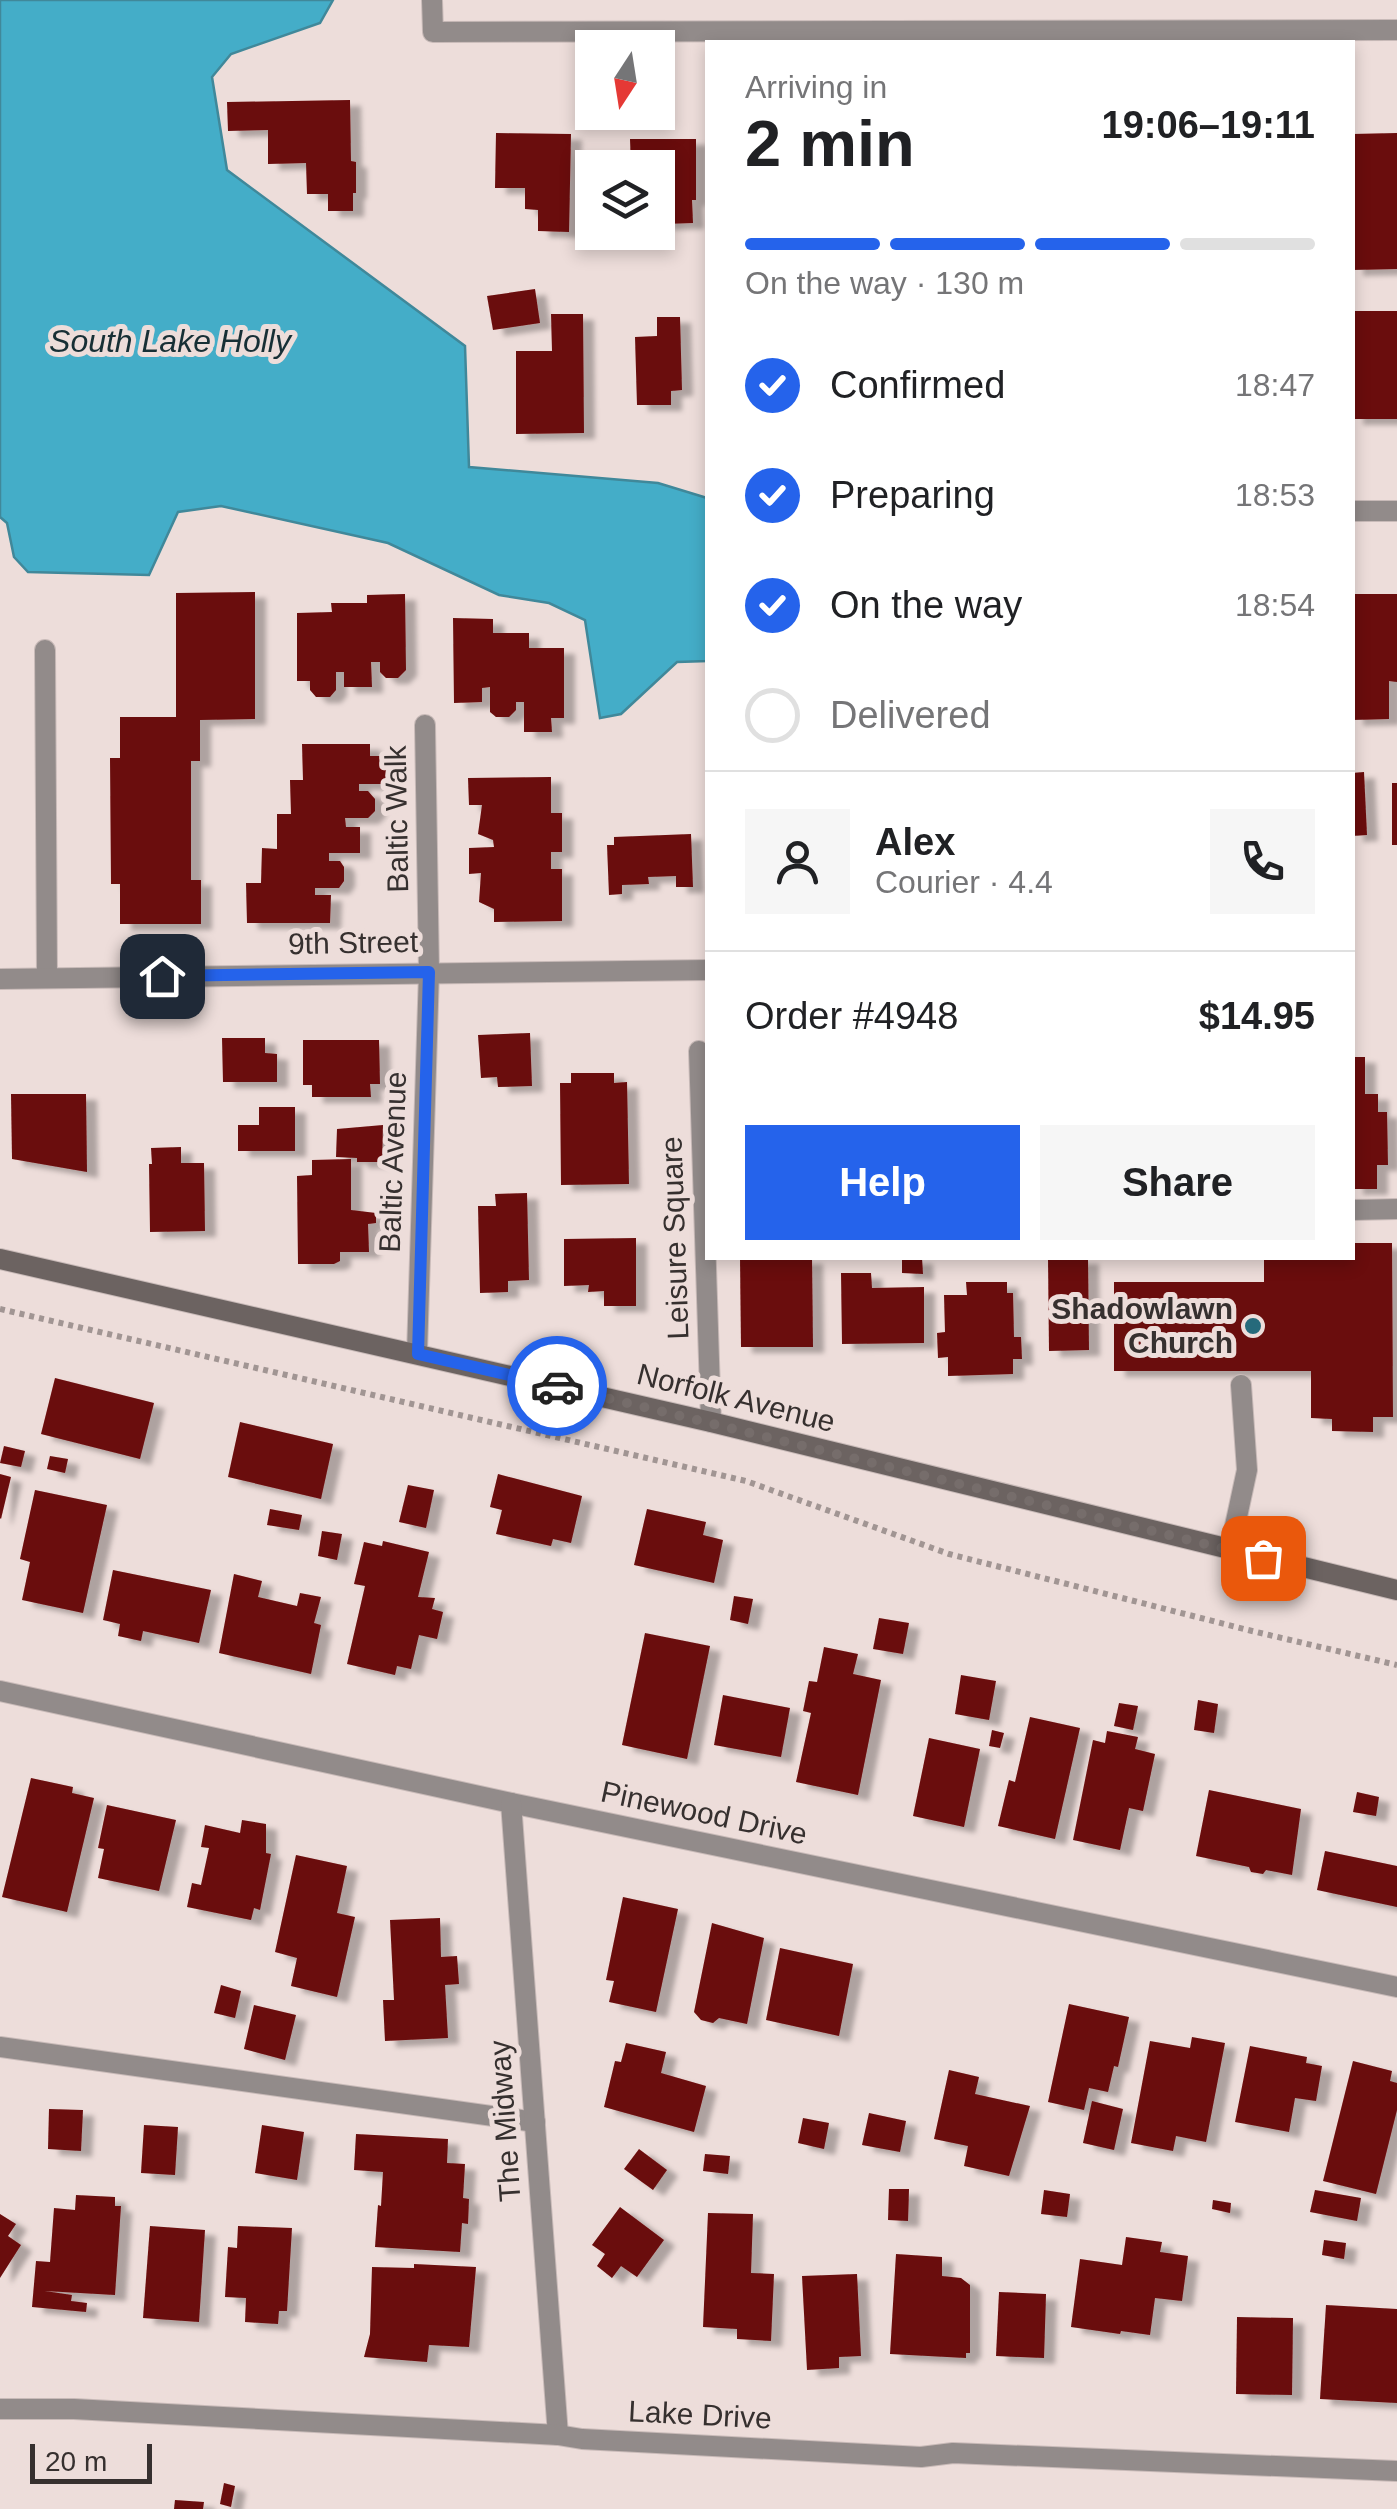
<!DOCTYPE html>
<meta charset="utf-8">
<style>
body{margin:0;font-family:Helvetica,sans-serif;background:#f6f6f6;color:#202124;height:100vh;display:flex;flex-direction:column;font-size:38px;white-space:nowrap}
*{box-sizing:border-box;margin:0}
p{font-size:32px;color:#757577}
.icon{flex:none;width:55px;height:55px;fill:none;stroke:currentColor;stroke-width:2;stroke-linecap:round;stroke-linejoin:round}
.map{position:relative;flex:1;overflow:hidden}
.sheet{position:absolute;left:705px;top:40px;width:650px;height:1220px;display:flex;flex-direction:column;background:#fff;border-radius:0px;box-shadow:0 5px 15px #0003}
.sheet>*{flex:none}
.needle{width:65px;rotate:192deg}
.tools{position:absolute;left:575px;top:30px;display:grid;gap:20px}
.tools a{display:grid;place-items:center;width:100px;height:100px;border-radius:0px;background:#fff;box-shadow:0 5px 15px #0003;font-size:50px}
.scale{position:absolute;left:30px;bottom:25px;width:122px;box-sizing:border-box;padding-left:10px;border:5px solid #36302f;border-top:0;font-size:28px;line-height:35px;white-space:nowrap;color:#36302f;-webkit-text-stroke:8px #edddda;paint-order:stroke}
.pin{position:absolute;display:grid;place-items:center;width:85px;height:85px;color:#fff;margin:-42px;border-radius:20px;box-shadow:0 5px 15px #0006}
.courier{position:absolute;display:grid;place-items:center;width:100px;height:100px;margin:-50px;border:8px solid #2563eb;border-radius:50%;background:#fff;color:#222;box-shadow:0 2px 12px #0007}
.summary em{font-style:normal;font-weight:700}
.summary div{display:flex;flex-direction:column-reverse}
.summary{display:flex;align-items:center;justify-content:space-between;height:170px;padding:0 40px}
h1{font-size:65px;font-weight:700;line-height:75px}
.bar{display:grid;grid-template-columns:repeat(4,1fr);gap:15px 10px;align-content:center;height:120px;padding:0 40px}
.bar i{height:12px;border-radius:8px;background:#e0e0e0}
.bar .on{background:#2563eb}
.bar p{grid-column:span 4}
.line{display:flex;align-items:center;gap:25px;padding:0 40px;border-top:2px solid #e0e0e0}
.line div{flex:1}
.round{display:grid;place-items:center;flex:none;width:105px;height:105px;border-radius:0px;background:#f6f6f6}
ol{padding:0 40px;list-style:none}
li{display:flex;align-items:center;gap:30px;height:110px}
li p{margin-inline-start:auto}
li .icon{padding:10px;border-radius:50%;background:#2563eb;color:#fff;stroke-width:4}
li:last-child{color:#757577}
li i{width:55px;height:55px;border:5px solid #e0e0e0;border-radius:50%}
.cta{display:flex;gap:20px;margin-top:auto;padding:20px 40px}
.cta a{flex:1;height:115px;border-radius:0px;background:#2563eb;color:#fff;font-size:40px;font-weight:700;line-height:115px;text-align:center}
.cta a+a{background:#f6f6f6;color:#202124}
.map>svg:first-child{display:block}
.water{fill:#44adc8;stroke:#40889a;stroke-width:2.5}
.building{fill:#6a0a0a;filter:url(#shadow)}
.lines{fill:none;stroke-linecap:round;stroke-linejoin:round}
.lane-casing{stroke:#c8bab8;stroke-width:22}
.street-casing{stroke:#c8bab8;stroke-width:22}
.secondary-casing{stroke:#c8bab8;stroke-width:22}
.path{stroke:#a19593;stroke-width:6;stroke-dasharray:5 5;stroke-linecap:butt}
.lane{stroke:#928b8a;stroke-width:20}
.street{stroke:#928b8a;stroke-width:20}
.secondary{stroke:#6c6361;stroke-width:20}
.done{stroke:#766d6b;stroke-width:10;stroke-dasharray:0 18}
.route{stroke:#2563eb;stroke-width:12}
.poi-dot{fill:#266a7b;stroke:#edddda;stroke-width:4}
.labels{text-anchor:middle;stroke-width:10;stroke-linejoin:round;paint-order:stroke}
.street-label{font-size:30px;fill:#36302f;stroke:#edddda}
.poi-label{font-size:30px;font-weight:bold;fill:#36302f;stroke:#edddda;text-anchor:end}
.water-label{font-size:32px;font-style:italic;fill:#172f35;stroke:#edddda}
</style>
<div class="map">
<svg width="1397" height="2509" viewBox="0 0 1397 2509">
<defs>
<filter id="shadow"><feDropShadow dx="11" dy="6" stdDeviation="2.5" flood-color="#0004"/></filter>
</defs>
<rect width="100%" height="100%" fill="#edddda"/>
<polygon class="water" points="0,0 333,0 320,23 231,54 212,77 227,170 465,346 469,467 658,483 707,498 707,661 677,662 621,714 600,718 585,620 549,603 499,595 388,543 221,506 178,512 149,575 28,572 14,557 7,523 0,517"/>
<g class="building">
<polygon points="350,100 351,161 356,162 356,193 353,193 353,211 328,211 328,194 307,194 306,163 268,164 268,130 228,131 227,102"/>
<polygon points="496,133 571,134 569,232 538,231 538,210 525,209 525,188 495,188"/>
<polygon points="1397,133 1397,269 1352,270 1352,134"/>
<polygon points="630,139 696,139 696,200 692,200 693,223 662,224 661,202 658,202 658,168 631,168"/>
<polygon points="535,289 540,323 493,330 487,296"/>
<polygon points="1353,311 1397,311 1397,419 1352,419"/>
<polygon points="551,314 583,314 584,433 516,434 516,351 552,351"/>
<polygon points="657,317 680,317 682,390 671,391 671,405 637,405 635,337 657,336"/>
<polygon points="255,592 255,719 200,720 200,761 191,761 191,880 201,880 201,924 120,924 120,884 111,884 110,758 120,758 120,717 176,717 176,593"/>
<polygon points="405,594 406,670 398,678 386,678 380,672 380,662 371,662 372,687 344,687 344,672 336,672 336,690 330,697 316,697 310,690 310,681 297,681 297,613 332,612 331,603 367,603 367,595"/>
<polygon points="1352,594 1397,594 1397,682 1389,681 1389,719 1352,720"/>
<polygon points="453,618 493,619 493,633 529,633 529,648 564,648 564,718 551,718 552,732 524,732 524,702 516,702 516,710 509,717 496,717 490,712 490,687 482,688 482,702 454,703"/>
<polygon points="302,744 370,744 370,756 386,756 386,784 359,784 359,791 368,791 375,799 375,811 368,818 345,818 346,827 360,827 360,853 329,853 329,861 340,861 344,867 344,881 339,888 315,888 315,895 331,895 330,923 247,923 246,883 261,883 262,848 277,849 277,814 291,814 290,780 303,780"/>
<polygon points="1364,772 1367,835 1352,836 1352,773"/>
<polygon points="551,777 551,813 562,813 562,852 551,852 551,869 562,869 562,921 494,922 494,909 479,902 481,873 469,874 469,848 494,847 493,840 478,834 482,805 469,805 468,778"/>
<rect x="1392" y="783" width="5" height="62"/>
<polygon points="691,834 693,887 676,887 676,876 648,877 649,884 622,885 622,894 609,895 607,845 614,845 614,837"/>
<polygon points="530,1033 532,1086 498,1087 497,1077 481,1078 478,1035"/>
<polygon points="222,1038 265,1038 265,1053 277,1054 277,1082 223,1082"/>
<polygon points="303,1040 379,1040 380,1084 370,1084 371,1097 312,1097 312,1085 303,1085"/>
<polygon points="1352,1057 1365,1057 1365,1094 1378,1094 1378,1112 1387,1112 1388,1165 1377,1165 1377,1189 1352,1189"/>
<polygon points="571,1073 614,1073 614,1083 627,1082 629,1184 561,1185 560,1083 571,1083"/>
<polygon points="11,1094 86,1094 87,1172 12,1159"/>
<polygon points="259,1107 295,1107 295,1151 238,1151 238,1125 259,1125"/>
<polygon points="383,1125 382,1162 357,1162 357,1158 336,1157 337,1129"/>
<polygon points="181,1147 181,1163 204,1163 205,1231 150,1232 149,1164 152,1164 151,1148"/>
<polygon points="351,1159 351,1210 376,1213 376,1223 368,1224 369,1252 340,1252 340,1261 334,1264 298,1264 297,1176 312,1175 312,1160"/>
<polygon points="527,1193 529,1280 508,1281 508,1292 480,1293 478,1206 496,1206 495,1194"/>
<polygon points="636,1238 636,1306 604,1306 604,1291 588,1292 589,1285 564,1286 564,1239"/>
<polygon points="1352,1243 1392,1243 1393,1417 1373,1417 1373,1432 1332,1431 1332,1419 1311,1418 1311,1371 1114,1371 1114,1282 1264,1282 1264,1258 1352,1258"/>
<polygon points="740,1258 812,1258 813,1347 741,1347"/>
<polygon points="902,1258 922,1258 923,1274 902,1273"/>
<polygon points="1048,1258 1088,1258 1089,1350 1049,1351"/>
<polygon points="841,1273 871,1273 872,1288 924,1287 924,1343 842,1344"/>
<polygon points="966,1282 1007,1282 1007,1293 1013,1293 1014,1337 1021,1337 1022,1359 1013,1359 1013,1374 948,1376 948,1357 938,1358 937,1333 945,1332 944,1295 967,1295"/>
<polygon points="55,1378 154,1403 140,1459 41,1434"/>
<polygon points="240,1422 333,1444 321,1499 228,1477"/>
<polygon points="4,1446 25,1451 21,1467 0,1463"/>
<polygon points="50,1456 68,1459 65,1473 47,1469"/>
<polygon points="0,1474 11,1477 1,1519 0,1518"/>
<polygon points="498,1474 582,1496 571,1543 553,1539 551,1546 496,1534 502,1510 490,1507"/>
<polygon points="408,1485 434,1490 426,1528 399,1522"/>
<polygon points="35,1490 107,1505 83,1613 22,1600 30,1562 20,1559"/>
<polygon points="270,1509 302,1515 299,1530 267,1525"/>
<polygon points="647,1509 706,1522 703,1535 723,1540 714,1583 634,1565"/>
<polygon points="322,1531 342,1534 337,1560 318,1556"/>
<polygon points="383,1541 429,1552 418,1597 435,1598 432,1609 443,1612 437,1639 419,1635 411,1669 397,1666 395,1675 347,1664 365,1586 354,1584 364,1542 382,1546"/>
<polygon points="113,1570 211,1590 199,1643 143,1631 141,1641 118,1636 120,1624 103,1620"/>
<polygon points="234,1574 262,1581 258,1597 297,1606 300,1593 321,1597 314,1623 321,1625 311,1674 219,1653"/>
<polygon points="734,1596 753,1599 748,1624 730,1620"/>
<polygon points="879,1618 909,1623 903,1654 873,1649"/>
<polygon points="645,1633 710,1646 687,1759 622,1745"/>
<polygon points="824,1647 858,1654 853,1674 881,1680 858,1795 796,1782 811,1713 803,1711 809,1681 817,1682"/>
<polygon points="961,1675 996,1681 989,1720 955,1714"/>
<polygon points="723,1695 790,1708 781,1757 714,1745"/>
<polygon points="1198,1700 1218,1704 1214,1733 1194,1730"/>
<polygon points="1119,1703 1138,1706 1133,1730 1114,1726"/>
<polygon points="1030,1717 1080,1728 1055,1839 998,1826 1009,1780 1015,1782"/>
<polygon points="992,1730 1004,1733 1000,1748 989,1746"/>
<polygon points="1107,1731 1138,1737 1135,1749 1155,1754 1143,1811 1129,1808 1120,1850 1073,1840 1093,1740 1105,1743"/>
<polygon points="929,1738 980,1749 964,1827 913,1816"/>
<polygon points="31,1778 73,1787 72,1793 94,1798 67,1912 2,1897"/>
<polygon points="1209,1790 1301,1809 1292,1875 1266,1870 1263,1874 1251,1872 1249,1867 1196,1856"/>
<polygon points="1357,1792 1379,1797 1376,1816 1353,1812"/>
<polygon points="107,1805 176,1820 159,1891 98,1878 104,1849 98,1848"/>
<polygon points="242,1820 266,1824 266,1853 271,1854 260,1910 254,1908 251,1920 187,1907 192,1883 201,1885 209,1848 201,1847 205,1825 240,1833"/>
<polygon points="1325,1851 1397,1866 1397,1907 1317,1890"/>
<polygon points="296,1855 347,1866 337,1913 355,1917 337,1997 291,1986 297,1958 275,1952"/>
<polygon points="623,1897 678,1909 656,2012 609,2002 614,1981 606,1980"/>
<polygon points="440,1918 441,1957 457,1956 459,1984 445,1985 448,2038 385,2041 383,2000 394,2000 390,1920"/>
<polygon points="712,1923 764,1938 747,2024 719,2018 713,2023 701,2020 694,2012"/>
<polygon points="780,1948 853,1964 839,2036 766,2020"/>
<polygon points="221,1985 241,1991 235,2018 214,2013"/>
<polygon points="1069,2004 1129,2017 1118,2067 1114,2066 1108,2092 1089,2088 1084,2110 1048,2102"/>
<polygon points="254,2005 296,2015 285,2060 244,2049"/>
<polygon points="1192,2037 1225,2043 1206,2142 1176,2136 1173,2151 1131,2143 1150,2041 1190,2048"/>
<polygon points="626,2043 666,2052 661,2073 706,2086 694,2132 604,2107 615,2061 621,2062"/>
<polygon points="1250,2046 1307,2057 1306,2063 1322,2066 1316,2101 1295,2098 1289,2132 1235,2122"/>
<polygon points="1353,2061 1392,2071 1390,2081 1397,2083 1397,2110 1376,2194 1323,2181"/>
<polygon points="949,2070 979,2077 975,2094 1030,2106 1009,2176 964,2166 968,2146 934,2139"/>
<polygon points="1092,2101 1123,2109 1114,2150 1083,2143"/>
<polygon points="49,2109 83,2110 81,2151 48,2149"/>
<polygon points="869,2113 906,2121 900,2152 862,2145"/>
<polygon points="803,2118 829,2123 824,2149 798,2143"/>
<polygon points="144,2125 178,2127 175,2175 141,2173"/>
<polygon points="262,2125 304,2132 297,2180 255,2173"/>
<polygon points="356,2134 448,2139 447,2163 465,2164 463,2198 469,2199 468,2224 462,2223 460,2252 375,2247 378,2205 381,2206 383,2172 354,2170"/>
<polygon points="639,2149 667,2170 653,2190 624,2169"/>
<polygon points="705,2154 730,2156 728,2174 703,2171"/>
<polygon points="889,2189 909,2189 908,2221 888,2220"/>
<polygon points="1044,2190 1070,2194 1067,2217 1041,2214"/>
<polygon points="1315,2190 1361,2198 1357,2221 1310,2212"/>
<polygon points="76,2195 115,2197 115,2206 121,2206 115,2295 45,2291 72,2295 71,2301 87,2303 86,2312 32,2307 36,2261 50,2262 54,2208 75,2210"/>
<polygon points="1213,2200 1231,2203 1230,2213 1212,2209"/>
<polygon points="620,2207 664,2240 637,2277 621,2266 612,2278 597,2266 605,2254 592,2245"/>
<polygon points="708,2213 753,2214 751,2273 774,2274 771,2341 737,2339 737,2329 703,2327"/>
<polygon points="0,2214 16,2224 8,2236 21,2245 0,2278"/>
<polygon points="150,2226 205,2230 199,2322 143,2318"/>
<polygon points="238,2226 292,2228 287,2311 279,2311 278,2324 245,2322 246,2298 225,2297 228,2247 237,2248"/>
<polygon points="1126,2237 1162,2242 1160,2252 1188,2256 1182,2301 1155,2298 1150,2335 1121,2331 1120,2334 1071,2327 1080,2259 1122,2265"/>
<polygon points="1324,2240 1346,2243 1344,2259 1322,2255"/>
<polygon points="896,2254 942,2257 942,2276 961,2278 970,2285 970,2353 966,2353 966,2358 890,2354"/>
<polygon points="414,2264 476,2267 469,2347 429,2345 427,2362 364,2357 370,2334 372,2267 414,2268"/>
<polygon points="857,2274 861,2356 839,2357 839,2368 807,2370 802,2276"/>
<polygon points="999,2292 1046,2294 1044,2358 996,2356"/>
<polygon points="1326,2305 1397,2309 1397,2403 1320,2399"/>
<polygon points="1237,2317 1293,2318 1292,2395 1236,2394"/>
<polygon points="224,2483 235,2486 231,2507 220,2504"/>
<polygon points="175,2500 204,2502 203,2509 174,2509"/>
</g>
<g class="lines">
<g class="lane-casing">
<g id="lane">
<polyline points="45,650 47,978"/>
<polyline points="1352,1210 1397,1209"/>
<polyline points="1230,1549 1247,1470 1241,1385"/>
<polyline points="0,2047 535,2122"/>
</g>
</g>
<g class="street-casing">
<g id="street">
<polyline points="432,0 433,32 1397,30"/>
<polyline points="1352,511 1397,511"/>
<polyline points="0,979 708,970"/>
<polyline points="699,1051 711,1422"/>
<polyline points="417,1353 429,972 425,725"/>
<polyline points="0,1691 511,1803 1397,1987"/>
<polyline points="511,1803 558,2435"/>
<polyline points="0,2409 74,2409 558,2435 582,2439 921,2457 953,2453 1397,2471"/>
</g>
</g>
<g class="secondary-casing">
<polyline id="secondary" points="0,1259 711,1422 1397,1590"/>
</g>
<polyline class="path" points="0,1309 746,1481 949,1554 1252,1631 1397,1665"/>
<use href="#lane" class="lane"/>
<use href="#street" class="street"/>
<use href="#secondary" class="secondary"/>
</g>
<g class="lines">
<polyline class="done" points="557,1386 1263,1558"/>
<polyline class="route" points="162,976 429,972 418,1354 557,1386"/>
</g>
<circle class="poi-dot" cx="1253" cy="1326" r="10"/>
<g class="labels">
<g class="street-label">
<text transform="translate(397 819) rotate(-91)" y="10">Baltic Walk</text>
<text transform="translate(353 943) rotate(-1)" y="10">9th Street</text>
<text transform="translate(393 1162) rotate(-88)" y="10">Baltic Avenue</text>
<text transform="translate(675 1238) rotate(-92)" y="10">Leisure Square</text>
<text transform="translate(736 1398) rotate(14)" y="10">Norfolk Avenue</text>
<text transform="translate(704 1813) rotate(12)" y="10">Pinewood Drive</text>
<text transform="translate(505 2121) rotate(-94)" y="10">The Midway</text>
<text transform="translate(700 2415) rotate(3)" y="10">Lake Drive</text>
</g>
<g class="poi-label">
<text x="1233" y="1319">Shadowlawn<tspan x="1233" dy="34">Church</tspan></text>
</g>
<g class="water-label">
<text x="170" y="352">South Lake Holly</text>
</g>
</g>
</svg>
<div class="tools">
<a><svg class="needle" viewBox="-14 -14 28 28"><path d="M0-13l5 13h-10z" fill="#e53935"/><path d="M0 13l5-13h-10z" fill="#757577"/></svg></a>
<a><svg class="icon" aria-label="layers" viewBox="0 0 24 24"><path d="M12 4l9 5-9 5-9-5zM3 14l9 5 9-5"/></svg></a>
</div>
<div class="scale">20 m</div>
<div class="pin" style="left:1263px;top:1558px;background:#ea580c"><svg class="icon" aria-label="bag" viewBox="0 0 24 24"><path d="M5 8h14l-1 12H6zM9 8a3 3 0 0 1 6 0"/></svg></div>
<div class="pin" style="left:162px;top:976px;background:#1f2937"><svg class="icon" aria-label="home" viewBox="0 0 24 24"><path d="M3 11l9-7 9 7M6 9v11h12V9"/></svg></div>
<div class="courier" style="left:557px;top:1386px"><svg class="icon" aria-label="car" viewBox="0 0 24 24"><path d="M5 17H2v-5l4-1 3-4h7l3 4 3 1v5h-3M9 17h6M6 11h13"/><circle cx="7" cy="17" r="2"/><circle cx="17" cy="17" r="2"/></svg></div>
<section class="sheet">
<div class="summary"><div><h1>2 min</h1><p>Arriving in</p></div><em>19:06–19:11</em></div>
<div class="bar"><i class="on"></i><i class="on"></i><i class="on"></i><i></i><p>On the way · 130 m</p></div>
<ol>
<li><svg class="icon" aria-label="check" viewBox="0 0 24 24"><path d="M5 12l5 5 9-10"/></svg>Confirmed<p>18:47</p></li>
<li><svg class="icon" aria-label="check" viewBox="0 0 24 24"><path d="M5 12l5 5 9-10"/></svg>Preparing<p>18:53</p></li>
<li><svg class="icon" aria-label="check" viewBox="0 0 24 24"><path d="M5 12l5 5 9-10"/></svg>On the way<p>18:54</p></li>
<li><i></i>Delivered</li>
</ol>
<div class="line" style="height:180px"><a class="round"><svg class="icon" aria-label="person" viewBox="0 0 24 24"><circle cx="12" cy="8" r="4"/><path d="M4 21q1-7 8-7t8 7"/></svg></a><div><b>Alex</b><p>Courier · 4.4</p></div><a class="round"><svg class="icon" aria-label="phone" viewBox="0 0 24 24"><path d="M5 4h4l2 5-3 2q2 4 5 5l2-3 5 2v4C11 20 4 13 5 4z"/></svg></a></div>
<div class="line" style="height:130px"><div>Order #4948</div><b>$14.95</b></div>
<div class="cta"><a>Help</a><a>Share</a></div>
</section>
</div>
